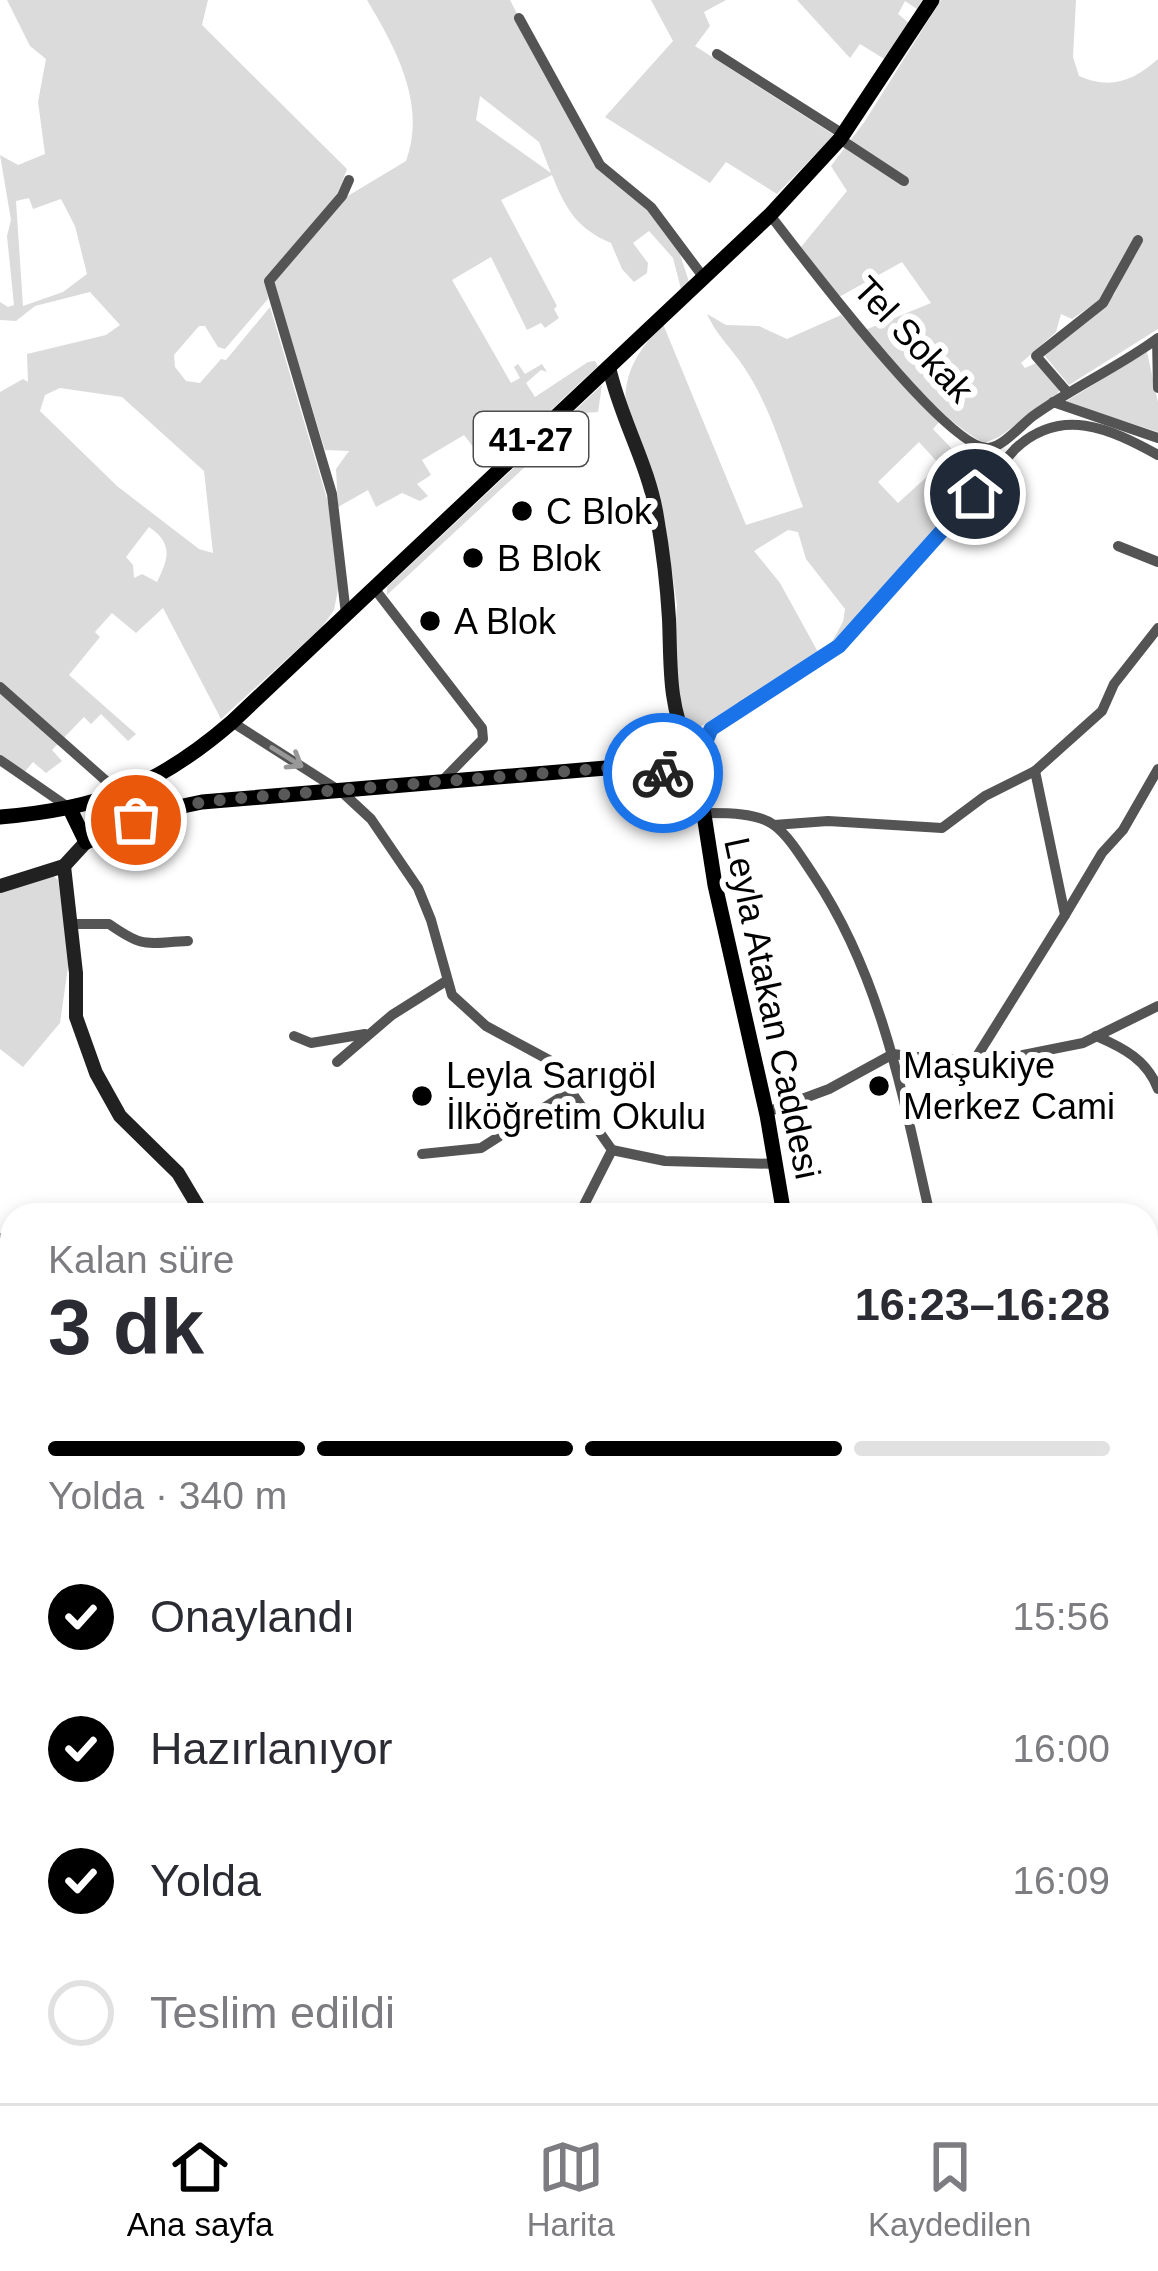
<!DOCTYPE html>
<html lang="tr">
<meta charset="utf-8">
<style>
body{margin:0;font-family:Arial,sans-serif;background:#f2f2f3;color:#2b2b33;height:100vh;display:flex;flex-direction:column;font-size:45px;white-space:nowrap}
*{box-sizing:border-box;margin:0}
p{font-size:39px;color:#7c7c81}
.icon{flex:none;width:66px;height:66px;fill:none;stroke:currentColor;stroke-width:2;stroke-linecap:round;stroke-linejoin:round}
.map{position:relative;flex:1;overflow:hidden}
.panel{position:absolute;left:0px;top:1203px;width:1158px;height:900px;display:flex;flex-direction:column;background:#fff;border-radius:36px 36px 0 0;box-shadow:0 6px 18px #0003}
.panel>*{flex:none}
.pin{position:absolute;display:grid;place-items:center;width:102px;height:102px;color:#fff;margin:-51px;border:6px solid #fff;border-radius:50%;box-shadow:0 3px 12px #0007}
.courier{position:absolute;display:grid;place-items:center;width:120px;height:120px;margin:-60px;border:9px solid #1a73e8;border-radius:50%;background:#fff;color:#222;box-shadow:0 3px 15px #0007}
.summary em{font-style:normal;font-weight:700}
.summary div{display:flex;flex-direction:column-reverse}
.summary{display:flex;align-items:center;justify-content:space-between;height:204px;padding:0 48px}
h1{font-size:78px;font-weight:700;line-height:90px}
.bar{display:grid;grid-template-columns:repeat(4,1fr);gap:18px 12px;align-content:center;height:144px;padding:0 48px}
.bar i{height:15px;border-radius:9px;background:#e1e1e2}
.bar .active{background:#000}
.bar p{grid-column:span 4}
ol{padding:0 48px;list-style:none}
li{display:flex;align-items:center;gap:36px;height:132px}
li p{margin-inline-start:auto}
li .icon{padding:12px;border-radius:50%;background:#000;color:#fff;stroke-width:4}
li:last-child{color:#7c7c81}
li i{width:66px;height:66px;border:6px solid #e1e1e2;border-radius:50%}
.menu{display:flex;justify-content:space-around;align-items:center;height:168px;border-top:3px solid #e1e1e2;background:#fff;font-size:33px;color:#7c7c81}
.menu a{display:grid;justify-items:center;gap:6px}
.menu .active{color:#000}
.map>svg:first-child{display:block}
.green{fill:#dbdbdb;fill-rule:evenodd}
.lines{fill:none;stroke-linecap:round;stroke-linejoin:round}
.stream{stroke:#a2a2a2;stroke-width:3}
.street{stroke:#545454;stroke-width:10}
.secondary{stroke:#212121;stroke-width:14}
.primary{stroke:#000;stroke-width:15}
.oneway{stroke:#989898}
.done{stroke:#595959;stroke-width:12;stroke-dasharray:0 21.6}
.route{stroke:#1a73e8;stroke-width:15}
.poi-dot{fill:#000;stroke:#fff;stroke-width:4.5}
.labels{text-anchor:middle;stroke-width:12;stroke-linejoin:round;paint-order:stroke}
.shield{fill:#fff;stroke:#4c4c4c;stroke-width:3}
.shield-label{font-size:33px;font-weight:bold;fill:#000}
.street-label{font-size:36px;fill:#000;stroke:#fff}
.poi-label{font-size:36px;fill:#000;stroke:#fff;text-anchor:start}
</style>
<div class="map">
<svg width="1158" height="2103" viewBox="0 0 1158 2103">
<rect width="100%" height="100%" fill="#fff"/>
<g class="green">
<path d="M7 0H208L202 25 347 169 338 193 266 277 268 299 225 349 218 347 205 326H199L174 355 175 367 186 381 200 383 221 359 226 360 270 307 330 509 339 584 334 610 322 627 221 719 163 608 136 633 112 613 95 632 100 637 69 675 136 734 128 741 101 714 91 724 84 717 52 750 62 761 46 773 33 762 22 775 0 760V392L23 379 28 382 27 354 106 335 120 325 90 292 35 306 16 321 0 320V302L8 307 14 305 7 236 11 220 0 155 18 165 45 154 38 102 46 59 30 46ZM29 198 33 209 61 199 75 226 87 274 63 292 23 306 16 201ZM60 388 122 397 204 471 213 553 199 549 117 486 40 411 45 395ZM149 527C173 543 169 558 157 582L142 574 134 578 133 565 126 557Z"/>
<path d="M367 0H510L594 165 638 197 678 248 689 282 681 289 673 258 649 231 633 243 648 263 647 273 634 282 622 269 611 243C577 229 565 208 552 175L501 200 557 306 554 309 559 318 545 328 541 323 527 330 491 257 452 280 511 383 520 378 514 367 518 364 525 374 542 364 547 372 541 370 526 383 535 397 588 362 595 361 598 366 489 468 464 435 422 460 431 475 417 484 428 496 420 501 402 493 376 507 368 490 338 507 336 469 349 451 325 450 273 281 346 197 406 161C427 104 395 47 367 0ZM480 96 539 142 551 173 476 120Z"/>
<polygon points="651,0 726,0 704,12 710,26 695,46 834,135 777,194 726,162 710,183 605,117 673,41"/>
<polygon points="797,0 922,0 917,9 905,1 898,14 909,23 886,60 860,44 850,58"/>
<path d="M941 0H1076L1073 57 1079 76C1111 90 1133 81 1158 59V329L1069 385 1045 356 1114 295 1142 238 1103 298 1072 319 1061 314 1056 332 1021 363 1025 368 1036 363 1060 389 1057 394 999 437 984 443C938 418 901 368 865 330L931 303 902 262 839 297 801 247 847 191 831 166 865 121Z"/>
<path d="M707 314 726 325 759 326 787 339 841 315 940 421 933 429 956 453 965 445 991 468 830 645 843 622 845 609 806 559 798 532 788 530 754 551 780 583 818 652 689 734 678 703 674 654 677 605 665 524 626 409C622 374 639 349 663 324L746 525 803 507C785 459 770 402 739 360 727 344 715 332 707 314ZM919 442 940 465 898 503 878 482Z"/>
<polygon points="1147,352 1158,402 1158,432 1065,402"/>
<polygon points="602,385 598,412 583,413 387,595 387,587"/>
<polygon points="52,875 58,880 69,960 60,1023 23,1067 0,1049 0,893"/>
<polygon points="0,1845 12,1848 12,1948 0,1945"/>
</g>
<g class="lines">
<g class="stream">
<polyline points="0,1484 12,1495"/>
<polyline points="906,2091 920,2103"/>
</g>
<g class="street">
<polyline points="519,18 600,165 651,207 704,278"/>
<polyline points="717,54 843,134"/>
<polyline points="840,139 904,181"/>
<path d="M770 215C799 252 948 452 989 448 1004 446 1021 425 1033 416 1073 387 1119 367 1158 338"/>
<polyline points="1157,339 1158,388"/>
<polyline points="1068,393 1036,356 1103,303 1138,240"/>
<polyline points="1053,402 1158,438"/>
<polyline points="1118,546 1158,562"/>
<polyline points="374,588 482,728 483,739 442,781"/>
<polyline points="346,614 332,494 269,281 342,196 349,180"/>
<polyline points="0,687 122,795"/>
<polyline points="232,722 343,793 371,819 418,888 431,920 452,995 486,1026 549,1060 612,1150"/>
<path d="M691 748 742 706 839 646 1015 449C1061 406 1109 428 1158 455"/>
<polyline points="0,760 68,807"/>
<polyline points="699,760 710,732"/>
<polyline points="159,777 177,807"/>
<path d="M702 813C724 813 756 812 774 825 790 837 803 860 814 876 882 978 903 1097 930 1215"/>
<polyline points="774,825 828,821 942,828 985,796 1035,771 1102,711 1114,684 1158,628"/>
<polyline points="1065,915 1102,853 1123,830 1158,769"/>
<path d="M71 924H109C145 949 145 943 188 941"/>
<polyline points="294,1036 311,1043 365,1034"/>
<path d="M1096 1036C1124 1048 1147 1060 1158 1089"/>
<polyline points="974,1061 1065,915 1035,771"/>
<polyline points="337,1062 392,1015 446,981"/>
<polyline points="767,1112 829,1089 893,1054 941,1060 1008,1058 1083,1043 1158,1006"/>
<polyline points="612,1150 665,1161 777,1164"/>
<polyline points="422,1154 481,1148 572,1090"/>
<polyline points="579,1215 612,1150"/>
<polyline points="0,1238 12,1247"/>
<polyline points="1146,1329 1158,1332"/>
<polyline points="1146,1448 1158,1427"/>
<polyline points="1146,1585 1158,1590"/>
<polyline points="1146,1847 1158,1861"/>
<polyline points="1146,2001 1158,1987"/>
<polyline points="0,2003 12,2008"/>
<polyline points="341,2091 343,2103"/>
<polyline points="895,2091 907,2103"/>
<polyline points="1116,2091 1120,2103"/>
<polyline points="229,2103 231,2091"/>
<polyline points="979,2103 984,2091"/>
</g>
<g class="secondary">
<path d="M609 367C620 418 649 465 657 517 663 551 667 585 669 619 671 666 668 703 688 746"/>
<polyline points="667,753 675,718"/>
<polyline points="64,866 76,973 76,1017 96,1073 120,1116 178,1173 203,1215"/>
<polyline points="0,886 64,866 86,842"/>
<polyline points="0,1374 12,1381"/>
<polyline points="518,2103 537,2091"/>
</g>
<g class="primary">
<circle cx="681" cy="763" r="17"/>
<polyline points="697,770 715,885 767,1115 784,1215"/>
<polyline points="70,809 86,842 164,810 202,802 606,768 637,767 669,775"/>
<path d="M0 817C98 809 157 787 232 722L770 215 840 139 932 0"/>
<polyline points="1013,2091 1036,2103"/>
</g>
</g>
<defs><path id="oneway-shaft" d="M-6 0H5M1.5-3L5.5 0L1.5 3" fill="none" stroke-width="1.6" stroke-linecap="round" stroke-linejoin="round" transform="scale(3)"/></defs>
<use class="oneway" href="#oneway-shaft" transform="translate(287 757) rotate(32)"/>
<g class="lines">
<polyline class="done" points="136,820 182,805 230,799 606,768 637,767 663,773"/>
<polyline class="route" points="663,773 677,780 692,776 711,729 839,646 975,494"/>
</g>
<g class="poi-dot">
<circle cx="522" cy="511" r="12"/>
<circle cx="473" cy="558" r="12"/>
<circle cx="430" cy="621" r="12"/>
<circle cx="879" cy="1086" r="12"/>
<circle cx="422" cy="1096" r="12"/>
</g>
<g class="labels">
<rect class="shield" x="474" y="412" width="114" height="54" rx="9"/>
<g class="shield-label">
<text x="531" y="451">41-27</text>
</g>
<g class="street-label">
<text transform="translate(914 339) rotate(47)" y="13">Tel Sokak</text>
<text transform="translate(773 1008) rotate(78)" y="13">Leyla Atakan Caddesi</text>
</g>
<g class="poi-label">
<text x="546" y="524">C Blok</text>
<text x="497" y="571">B Blok</text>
<text x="454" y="634">A Blok</text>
<text x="903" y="1078">Maşukiye<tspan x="903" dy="41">Merkez Cami</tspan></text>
<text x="446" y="1088">Leyla Sarıgöl<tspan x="446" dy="41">İlköğretim Okulu</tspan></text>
</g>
</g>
</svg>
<div class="pin" style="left:136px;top:820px;background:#ea580c"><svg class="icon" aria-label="bag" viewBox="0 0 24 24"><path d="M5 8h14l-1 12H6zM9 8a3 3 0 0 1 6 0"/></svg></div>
<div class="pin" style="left:975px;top:494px;background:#1f2937"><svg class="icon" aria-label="home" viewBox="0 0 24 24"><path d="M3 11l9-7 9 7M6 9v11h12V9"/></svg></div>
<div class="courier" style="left:663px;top:773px"><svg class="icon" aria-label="bike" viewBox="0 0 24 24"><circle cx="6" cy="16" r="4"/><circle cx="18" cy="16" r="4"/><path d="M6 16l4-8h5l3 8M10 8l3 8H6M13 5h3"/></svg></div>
<section class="panel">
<div class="summary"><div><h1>3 dk</h1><p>Kalan süre</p></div><em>16:23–16:28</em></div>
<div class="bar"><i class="active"></i><i class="active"></i><i class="active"></i><i></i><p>Yolda · 340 m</p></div>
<ol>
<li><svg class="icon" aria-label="check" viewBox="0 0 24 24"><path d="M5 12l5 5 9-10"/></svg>Onaylandı<p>15:56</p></li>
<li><svg class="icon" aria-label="check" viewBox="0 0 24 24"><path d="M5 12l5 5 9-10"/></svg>Hazırlanıyor<p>16:00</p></li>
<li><svg class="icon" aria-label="check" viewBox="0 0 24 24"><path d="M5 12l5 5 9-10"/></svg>Yolda<p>16:09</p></li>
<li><i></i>Teslim edildi</li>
</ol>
</section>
</div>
<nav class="menu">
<a class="active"><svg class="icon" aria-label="home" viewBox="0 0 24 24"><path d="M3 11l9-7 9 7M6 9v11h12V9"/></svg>Ana sayfa</a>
<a><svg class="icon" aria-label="map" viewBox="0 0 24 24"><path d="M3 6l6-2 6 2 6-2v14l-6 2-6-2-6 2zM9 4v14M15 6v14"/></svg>Harita</a>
<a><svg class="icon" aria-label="saved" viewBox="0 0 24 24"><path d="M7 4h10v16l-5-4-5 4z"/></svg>Kaydedilen</a>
</nav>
